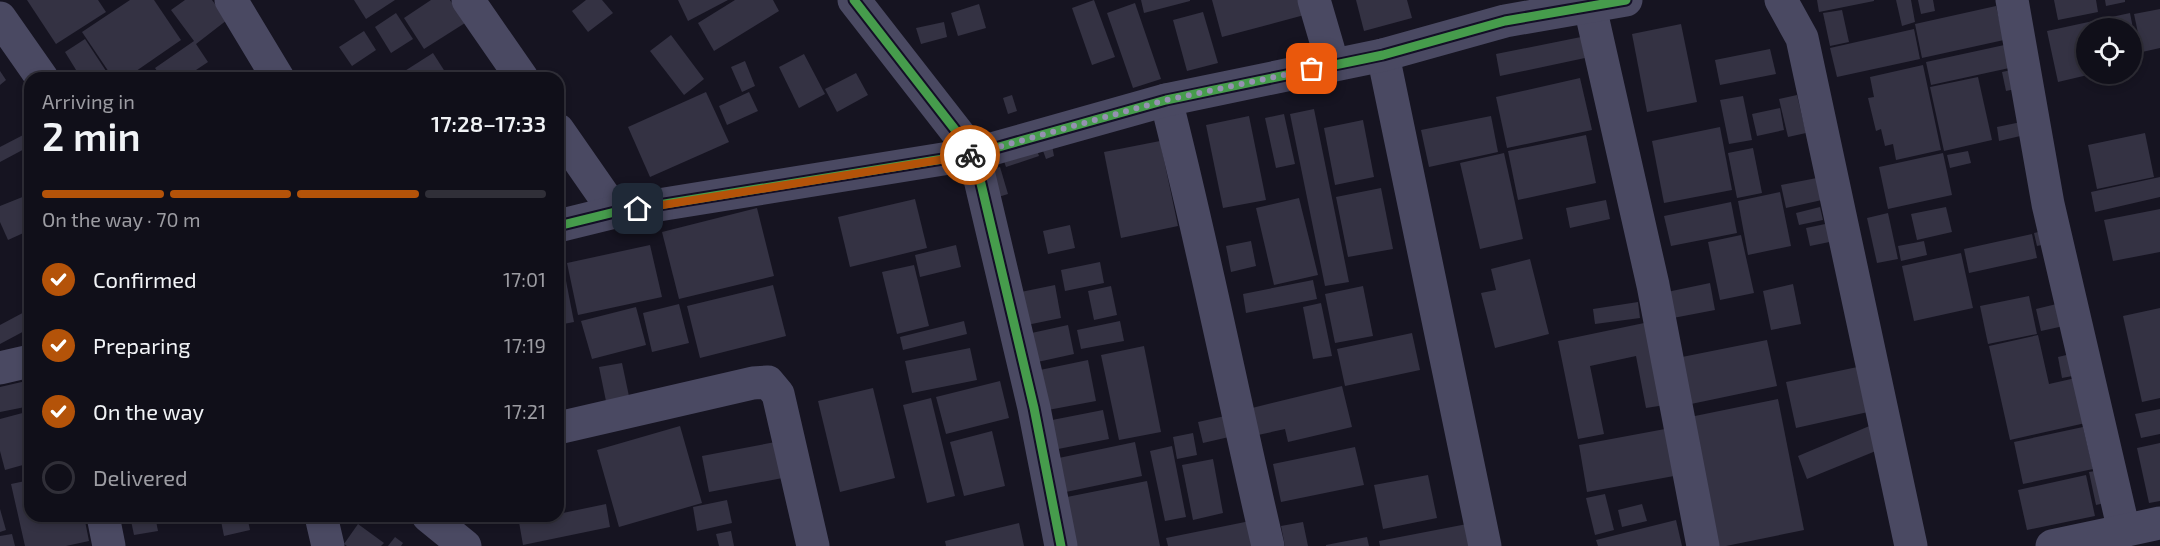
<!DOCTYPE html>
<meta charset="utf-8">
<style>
body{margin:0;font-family:"Exo 2",sans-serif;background:#1e1d26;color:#f1f3f6;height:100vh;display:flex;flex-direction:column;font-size:22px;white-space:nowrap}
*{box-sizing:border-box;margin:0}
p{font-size:20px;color:#9c9ca2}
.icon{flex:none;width:33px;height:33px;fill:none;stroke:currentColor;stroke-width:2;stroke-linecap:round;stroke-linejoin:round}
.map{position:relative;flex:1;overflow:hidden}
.drawer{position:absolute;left:24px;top:72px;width:540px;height:450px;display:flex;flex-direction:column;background:#100f19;border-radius:18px;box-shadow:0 3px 9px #0003,0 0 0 2px #302f38}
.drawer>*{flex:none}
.controls{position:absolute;left:2076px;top:18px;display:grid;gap:12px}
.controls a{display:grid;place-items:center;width:66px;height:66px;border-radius:50%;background:#100f19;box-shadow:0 3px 9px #0003,0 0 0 2px #302f38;font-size:30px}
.pin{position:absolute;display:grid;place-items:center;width:51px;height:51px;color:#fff;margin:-26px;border-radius:12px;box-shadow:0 3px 9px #0006}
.courier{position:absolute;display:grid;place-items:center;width:60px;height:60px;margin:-30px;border:4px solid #b45309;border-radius:50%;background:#fff;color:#222;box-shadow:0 2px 8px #0007}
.overview em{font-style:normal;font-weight:600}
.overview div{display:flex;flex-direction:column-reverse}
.overview{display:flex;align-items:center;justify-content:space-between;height:102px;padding:0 18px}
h1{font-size:39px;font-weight:600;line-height:45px}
.bar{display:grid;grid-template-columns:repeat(4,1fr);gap:9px 6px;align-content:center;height:72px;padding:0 18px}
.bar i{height:8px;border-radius:4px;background:#302f38}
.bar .on{background:#b45309}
.bar p{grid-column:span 4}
ol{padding:0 18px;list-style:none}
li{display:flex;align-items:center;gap:18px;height:66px}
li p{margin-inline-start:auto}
li .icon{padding:6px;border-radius:50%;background:#b45309;color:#fff;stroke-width:4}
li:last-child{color:#9c9ca2}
li i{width:33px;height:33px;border:3px solid #302f38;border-radius:50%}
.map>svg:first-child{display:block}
.building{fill:#343243}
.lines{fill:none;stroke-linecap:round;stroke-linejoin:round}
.minor{stroke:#4a4962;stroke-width:33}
.cycleway-casing{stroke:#130f26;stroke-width:13}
.cycleway{stroke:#469c4c;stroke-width:9}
.done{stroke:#9591b1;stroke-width:6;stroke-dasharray:0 10.8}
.route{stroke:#b45309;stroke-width:8}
</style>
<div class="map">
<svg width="2160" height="546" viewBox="0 0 2160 546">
<rect width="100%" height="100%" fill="#161421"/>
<g class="building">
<polygon points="27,0 98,0 106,12 56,44"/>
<polygon points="130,0 154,0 181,40 126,78 113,78 82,32"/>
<polygon points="185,0 212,0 227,20 196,44 208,62 184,78 162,78 155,68 194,41 171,10"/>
<polygon points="354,0 395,0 366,19"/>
<polygon points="431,0 450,0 465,23 424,49 404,18"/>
<polygon points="586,0 602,0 613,13 588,32 572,11"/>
<polygon points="678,0 728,0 688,21"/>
<polygon points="735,0 773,0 779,11 714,51 698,23"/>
<polygon points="1094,0 1115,57 1092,65 1072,8"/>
<polygon points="1141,0 1190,0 1190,1 1144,13"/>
<polygon points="1212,0 1304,0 1308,14 1222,37"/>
<polygon points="1356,0 1407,0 1412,18 1364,31"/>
<polygon points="1817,0 1874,0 1874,1 1819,12"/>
<polygon points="1896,0 1911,0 1915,22 1902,26"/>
<polygon points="1918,0 1933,0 1935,11 1921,14"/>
<polygon points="2054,0 2096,0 2098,12 2058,20"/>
<polygon points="2105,0 2125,0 2125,2 2106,6"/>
<polygon points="1135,3 1161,79 1133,88 1107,13"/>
<polygon points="979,4 986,28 958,36 951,13"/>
<polygon points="1996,6 2004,40 1922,58 1915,24"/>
<polygon points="2160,9 2160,48 2142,52 2134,14"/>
<polygon points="1842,10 1849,42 1830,46 1823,13"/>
<polygon points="1203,12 1218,63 1187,71 1173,20"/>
<polygon points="396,13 413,39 391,53 375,27"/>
<polygon points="2130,13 2140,64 2132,66 2132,28 2086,28 2086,74 2092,74 2058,82 2047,31"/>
<polygon points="944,22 947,37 921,44 916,28"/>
<polygon points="1681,24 1697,102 1647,112 1632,34"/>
<polygon points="1914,29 1920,59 1837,77 1830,48"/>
<polygon points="364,31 376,50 352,66 339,47"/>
<polygon points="671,35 704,79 684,95 650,51"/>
<polygon points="1581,37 1585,58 1500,76 1496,54"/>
<polygon points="85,39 110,77 109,78 81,78 65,52"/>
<polygon points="2009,44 2014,67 1931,85 1926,62"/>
<polygon points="1770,49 1776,74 1720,85 1715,60"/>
<polygon points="433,53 449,78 403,78 400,74"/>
<polygon points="804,54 825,94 799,108 779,67"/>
<polygon points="745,61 755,86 742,92 731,67"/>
<polygon points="1923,65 1941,150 1896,160 1893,144 1885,146 1881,129 1876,131 1868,98 1874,97 1870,77"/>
<polygon points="2016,69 2020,88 2006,91 2002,72"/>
<polygon points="0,71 6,80 0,85"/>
<polygon points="856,73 868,95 837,112 825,89"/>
<polygon points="1978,77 1992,140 1944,151 1930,87"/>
<polygon points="1580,78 1592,130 1507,148 1496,97"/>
<polygon points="706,92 729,142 650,177 628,127"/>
<polygon points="749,92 758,111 727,125 719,106"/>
<polygon points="1012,95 1017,111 1008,114 1003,98"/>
<polygon points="1797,95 1806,133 1788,137 1779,99"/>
<polygon points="1743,96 1752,140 1729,144 1720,100"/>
<polygon points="1780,108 1784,130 1757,136 1752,114"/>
<polygon points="1314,109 1349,282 1325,286 1290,114"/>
<polygon points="1284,114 1295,164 1276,168 1265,118"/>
<polygon points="1249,116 1266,200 1223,208 1206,125"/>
<polygon points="1491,116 1498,152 1429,167 1421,130"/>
<polygon points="1363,120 1374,177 1335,185 1324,128"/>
<polygon points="2026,121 2029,134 1999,141 1997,127"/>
<polygon points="1720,127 1732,190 1664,203 1652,141"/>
<polygon points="27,133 30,140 30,146 0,162 0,147"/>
<polygon points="2145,133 2154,177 2097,189 2088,145"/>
<polygon points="1586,135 1596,183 1518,200 1508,151"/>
<polygon points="1160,141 1178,226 1121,238 1104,152"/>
<polygon points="1052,145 1054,156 1046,159 1042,148"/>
<polygon points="1036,147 1039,156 1006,167 1003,158"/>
<polygon points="1753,148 1762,193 1737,198 1728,153"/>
<polygon points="1968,151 1971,163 1950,168 1947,155"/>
<polygon points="1504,153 1523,239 1480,249 1460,163"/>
<polygon points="1943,153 1952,195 1888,209 1879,167"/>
<polygon points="1000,167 1008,194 995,198 987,171"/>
<polygon points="1827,176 1831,198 1786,208 1781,185"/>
<polygon points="2160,177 2160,197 2095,212 2091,192"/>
<polygon points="1381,188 1393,249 1348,257 1336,197"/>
<polygon points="1780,192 1791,246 1748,255 1738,201"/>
<polygon points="30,194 30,230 8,240 0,222 0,206"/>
<polygon points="1299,198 1318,275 1274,285 1256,208"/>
<polygon points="915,199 927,248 850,267 838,217"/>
<polygon points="1606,200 1610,219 1570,228 1566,208"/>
<polygon points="1731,202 1737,233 1671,246 1664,216"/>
<polygon points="1820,207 1823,220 1799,225 1796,213"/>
<polygon points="1946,207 1952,232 1917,240 1911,214"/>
<polygon points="757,208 774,276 679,299 662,232"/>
<polygon points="2160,209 2160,252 2113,261 2104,220"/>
<polygon points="1888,213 1898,259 1877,263 1867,218"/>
<polygon points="1835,222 1839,240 1810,246 1806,228"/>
<polygon points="1070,225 1075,248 1048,254 1043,231"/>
<polygon points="2052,229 2055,242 2037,246 2034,233"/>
<polygon points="2032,234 2037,258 1969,273 1964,249"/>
<polygon points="1741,235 1754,293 1720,300 1708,242"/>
<polygon points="1251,241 1256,266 1231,272 1226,246"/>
<polygon points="1924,241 1927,255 1901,261 1898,246"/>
<polygon points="650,245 662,297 578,315 567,263"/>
<polygon points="956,245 961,267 920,277 915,255"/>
<polygon points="1961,253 1973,308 1914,321 1902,266"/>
<polygon points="561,255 574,322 558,325 558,256"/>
<polygon points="1530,259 1549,334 1495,348 1481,293 1496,290 1491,269"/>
<polygon points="1100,262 1104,283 1065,291 1061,270"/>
<polygon points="914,265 929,326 897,334 882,272"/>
<polygon points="1313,280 1317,299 1246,313 1243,294"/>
<polygon points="1710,283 1715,310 1673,318 1667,292"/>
<polygon points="1793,284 1801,324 1771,330 1763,291"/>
<polygon points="773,285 786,336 700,358 687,306"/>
<polygon points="1055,285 1061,318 1017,327 1011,294"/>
<polygon points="1111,286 1117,315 1094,320 1088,291"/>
<polygon points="1363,286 1373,336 1335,343 1325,294"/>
<polygon points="2029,296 2037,334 1988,344 1980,306"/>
<polygon points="2069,301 2073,324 2041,331 2036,309"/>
<polygon points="1638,302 1640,318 1595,324 1593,309"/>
<polygon points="1321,303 1332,356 1313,359 1303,307"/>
<polygon points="679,304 689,343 652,352 643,313"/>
<polygon points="636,307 646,345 592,359 581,321"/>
<polygon points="2160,308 2160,398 2142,402 2123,316"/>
<polygon points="30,309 30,328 0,344 0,325"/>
<polygon points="964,321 967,334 903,350 900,337"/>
<polygon points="1120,321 1124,341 1081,349 1077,330"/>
<polygon points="1649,322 1665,405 1646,408 1636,356 1590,366 1604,434 1578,439 1558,341"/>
<polygon points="1068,325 1074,354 1033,363 1027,334"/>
<polygon points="1412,333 1420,370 1345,386 1337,349"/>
<polygon points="2038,335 2049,384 2080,377 2090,422 2010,440 1989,346"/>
<polygon points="1767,340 1777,386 1691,404 1682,357"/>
<polygon points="1144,346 1161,432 1119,440 1101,355"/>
<polygon points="970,348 977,380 912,393 905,361"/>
<polygon points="2079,352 2083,374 2062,378 2058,357"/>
<polygon points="1088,360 1096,401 1048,410 1040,370"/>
<polygon points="622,363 630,401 607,406 599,367"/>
<polygon points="1867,365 1877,410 1796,428 1786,382"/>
<polygon points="26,381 30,406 0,412 0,387"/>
<polygon points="1000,381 1009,418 946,434 936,397"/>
<polygon points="1342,386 1352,427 1288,442 1285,429 1258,435 1252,408"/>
<polygon points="873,388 895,478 840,492 818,401"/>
<polygon points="931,398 955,496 927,503 903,405"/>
<polygon points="1778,399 1804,530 1726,546 1716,546 1690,417"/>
<polygon points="2160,409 2160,434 2141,438 2135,414"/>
<polygon points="1103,410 1109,439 1053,450 1047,421"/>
<polygon points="30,411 30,463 5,470 0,451 0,419"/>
<polygon points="1225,416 1229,437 1203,443 1198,422"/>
<polygon points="1879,422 1888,446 1807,479 1798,456"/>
<polygon points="680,426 702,503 619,527 597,450"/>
<polygon points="2083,427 2093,469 2023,484 2014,442"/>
<polygon points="1665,429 1674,476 1587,492 1579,445"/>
<polygon points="992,431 1005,486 964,496 950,442"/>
<polygon points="1193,433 1197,455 1177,459 1173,437"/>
<polygon points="786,440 793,476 709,492 702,456"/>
<polygon points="1135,442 1142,476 1061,493 1054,459"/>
<polygon points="2160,443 2160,501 2149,503 2137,448"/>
<polygon points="1172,446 1186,517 1165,521 1150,451"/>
<polygon points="1355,447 1364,485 1281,502 1273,464"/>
<polygon points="1213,459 1223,513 1193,520 1182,465"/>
<polygon points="2107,469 2114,501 2096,505 2089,472"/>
<polygon points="1428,475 1437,518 1383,529 1374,485"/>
<polygon points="2086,475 2095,516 2027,530 2018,490"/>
<polygon points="30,480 30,516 84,516 89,541 66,546 25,546 11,484"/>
<polygon points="1147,481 1160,546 1077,546 1067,497"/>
<polygon points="1605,494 1614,530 1595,535 1586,498"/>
<polygon points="727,500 732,523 697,531 693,507"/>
<polygon points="606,504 610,527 523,545 519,522 547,516 558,516 558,514"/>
<polygon points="1642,504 1647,521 1622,527 1618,510"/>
<polygon points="0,509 6,530 0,532"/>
<polygon points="130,516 155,516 158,531 134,535"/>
<polygon points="220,516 247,516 250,530 224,536"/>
<polygon points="1676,520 1682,546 1598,546 1596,540"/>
<polygon points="1250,521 1255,546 1168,546 1166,538"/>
<polygon points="1303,522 1308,546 1285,546 1281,526"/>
<polygon points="1019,523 1024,546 946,546 945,541"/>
<polygon points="358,524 384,543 381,546 347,546 344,544"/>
<polygon points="1467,524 1471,546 1380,546 1379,541"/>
<polygon points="731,531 734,546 719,546 716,534"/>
<polygon points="12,534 15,546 0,546 0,536"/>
<polygon points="395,537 403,543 401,546 388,546"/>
<polygon points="1367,537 1369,546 1326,546 1326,545"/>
</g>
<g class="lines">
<g class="minor">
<polyline points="231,0 278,78"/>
<polyline points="468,0 522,78"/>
<polyline points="854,0 974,154 1034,408 1061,546"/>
<polyline points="1314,0 1333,65"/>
<polyline points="1781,0 1802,38 1911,546"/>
<polyline points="2012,0 2048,204 2124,531"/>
<polyline points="1590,7 1653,285 1703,546"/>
<polyline points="0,18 42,78"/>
<polyline points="1383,55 1485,546"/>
<path d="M1166 100C1204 248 1233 397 1268 546"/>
<polyline points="558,130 615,212"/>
<polyline points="558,226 615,212 974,154 1166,100 1383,55 1505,21 1626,0"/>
<polyline points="0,368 30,361"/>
<polyline points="558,428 753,383 768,382 778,394 813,546"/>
<polyline points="103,516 109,546"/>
<polyline points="321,516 328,546"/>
<polyline points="428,516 465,546"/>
<polyline points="2052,546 2160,523"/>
</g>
<g class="cycleway-casing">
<g id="cycleway">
<polyline points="854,0 974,154 1034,408 1061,546"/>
<polyline points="558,226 615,212 974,154 1166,100 1383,55 1505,21 1626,0"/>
</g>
</g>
<use href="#cycleway" class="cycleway"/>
</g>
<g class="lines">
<polyline class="done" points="970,155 1166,100 1312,69"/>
<polyline class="route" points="638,209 970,155"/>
</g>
</svg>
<div class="controls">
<a><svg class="icon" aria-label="locate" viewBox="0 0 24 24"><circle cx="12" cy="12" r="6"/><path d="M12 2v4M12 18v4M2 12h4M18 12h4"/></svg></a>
</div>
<div class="pin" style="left:1312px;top:69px;background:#ea580c"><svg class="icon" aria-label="bag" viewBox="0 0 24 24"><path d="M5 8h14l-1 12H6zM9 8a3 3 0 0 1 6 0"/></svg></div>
<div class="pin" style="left:638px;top:209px;background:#1f2937"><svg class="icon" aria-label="home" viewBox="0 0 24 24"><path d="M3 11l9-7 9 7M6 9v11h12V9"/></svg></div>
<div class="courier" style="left:970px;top:155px"><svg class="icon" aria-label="bike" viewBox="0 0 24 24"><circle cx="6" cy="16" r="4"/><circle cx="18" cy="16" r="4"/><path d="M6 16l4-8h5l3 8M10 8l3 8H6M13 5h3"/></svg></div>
<section class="drawer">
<div class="overview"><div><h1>2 min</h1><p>Arriving in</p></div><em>17:28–17:33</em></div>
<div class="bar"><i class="on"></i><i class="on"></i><i class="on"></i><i></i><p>On the way · 70 m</p></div>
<ol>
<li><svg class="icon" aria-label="check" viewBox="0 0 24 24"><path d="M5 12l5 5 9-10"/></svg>Confirmed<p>17:01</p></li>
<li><svg class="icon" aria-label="check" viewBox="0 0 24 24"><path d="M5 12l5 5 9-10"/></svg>Preparing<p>17:19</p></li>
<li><svg class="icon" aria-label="check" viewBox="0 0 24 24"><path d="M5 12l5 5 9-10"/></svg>On the way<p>17:21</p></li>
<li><i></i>Delivered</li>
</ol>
</section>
</div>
